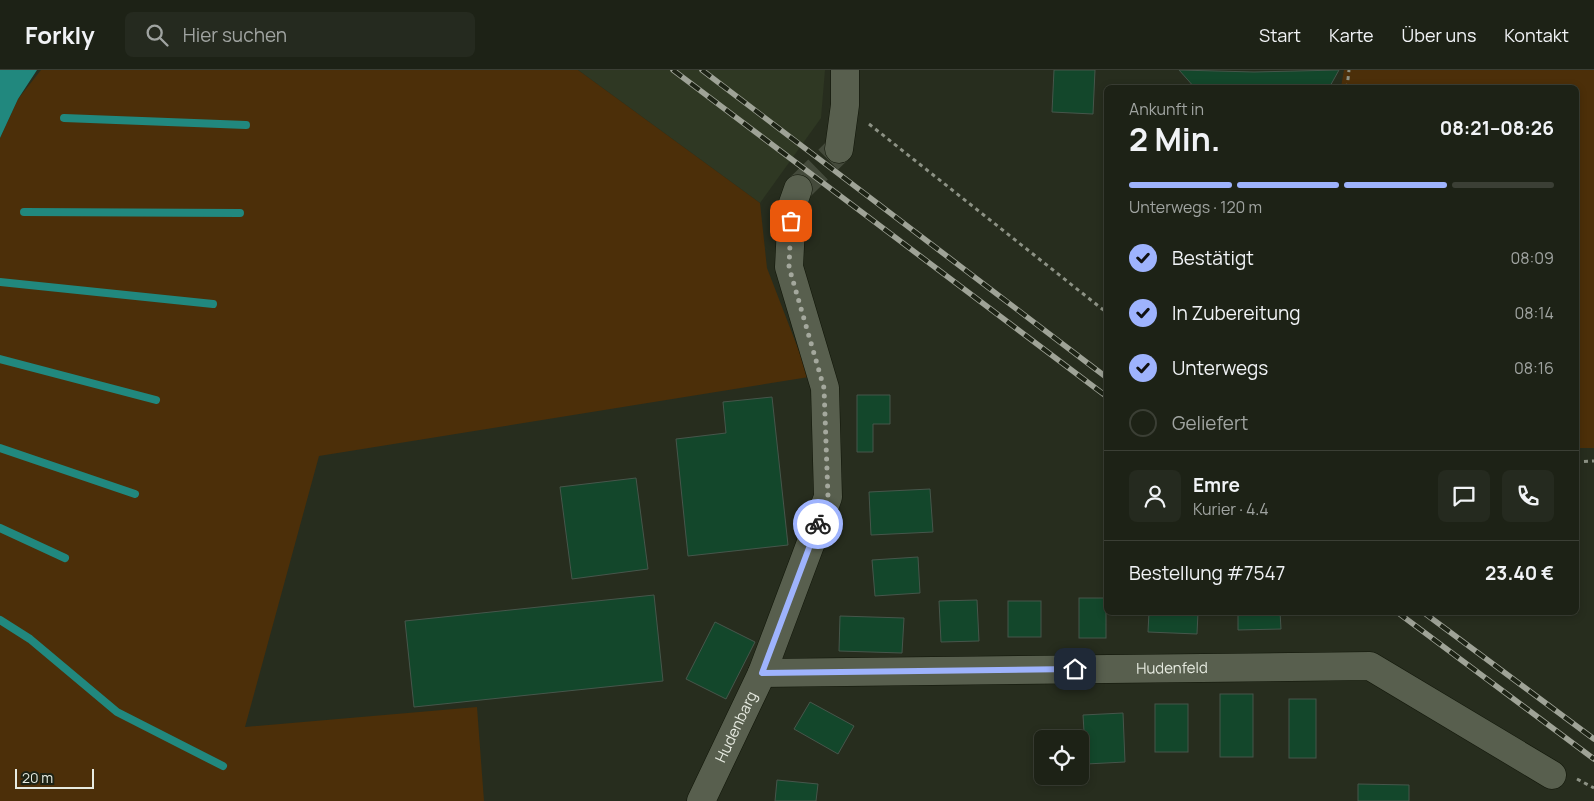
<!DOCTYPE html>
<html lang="de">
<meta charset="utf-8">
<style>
body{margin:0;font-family:Manrope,sans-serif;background:#252a1f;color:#f1f3f6;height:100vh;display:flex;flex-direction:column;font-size:19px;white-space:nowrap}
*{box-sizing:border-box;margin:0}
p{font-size:16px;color:#a0a4a1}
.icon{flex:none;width:28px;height:28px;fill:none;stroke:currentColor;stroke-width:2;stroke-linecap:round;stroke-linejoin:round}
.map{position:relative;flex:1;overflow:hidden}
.sheet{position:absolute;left:1104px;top:15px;width:475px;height:530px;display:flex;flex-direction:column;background:#1d2216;border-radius:8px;box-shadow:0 2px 8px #0003,0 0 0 1px #3b3f35}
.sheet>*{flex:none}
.buttons{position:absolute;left:1034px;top:660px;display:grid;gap:10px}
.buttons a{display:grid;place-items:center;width:55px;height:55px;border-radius:8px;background:#1d2216;box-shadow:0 2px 8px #0003,0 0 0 1px #3b3f35;font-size:25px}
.scale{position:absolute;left:15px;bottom:12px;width:79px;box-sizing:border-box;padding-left:5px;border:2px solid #e7ebe1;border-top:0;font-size:14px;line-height:18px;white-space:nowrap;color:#e7ebe1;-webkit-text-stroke:4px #1d2315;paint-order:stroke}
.pin{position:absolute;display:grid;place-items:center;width:42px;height:42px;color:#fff;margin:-21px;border-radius:10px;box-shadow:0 2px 8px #0006}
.courier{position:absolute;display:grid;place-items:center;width:50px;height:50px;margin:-25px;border:4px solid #9eb3fd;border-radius:50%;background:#fff;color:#222;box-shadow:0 1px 6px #0007}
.headline em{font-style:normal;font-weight:700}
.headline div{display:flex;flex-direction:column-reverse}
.headline{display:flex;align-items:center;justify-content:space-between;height:85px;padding:0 25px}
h1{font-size:32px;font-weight:700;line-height:38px}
.bar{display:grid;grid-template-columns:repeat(4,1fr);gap:8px 5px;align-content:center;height:60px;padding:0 25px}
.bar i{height:6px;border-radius:4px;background:#3b3f35}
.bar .selected{background:#9eb3fd}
.bar p{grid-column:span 4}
.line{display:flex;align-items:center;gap:12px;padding:0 25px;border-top:1px solid #3b3f35}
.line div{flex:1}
.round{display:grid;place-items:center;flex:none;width:52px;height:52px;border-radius:8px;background:#252a1f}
ol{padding:0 25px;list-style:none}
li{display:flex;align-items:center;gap:15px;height:55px}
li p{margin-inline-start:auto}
li .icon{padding:5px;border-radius:50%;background:#9eb3fd;color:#111;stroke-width:4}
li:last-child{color:#a0a4a1}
li i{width:28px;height:28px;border:2px solid #3b3f35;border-radius:50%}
header{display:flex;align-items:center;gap:30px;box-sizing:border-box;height:70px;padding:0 25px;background:#1d2216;border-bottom:1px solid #3b3f35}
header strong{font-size:24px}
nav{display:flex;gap:28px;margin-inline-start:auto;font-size:18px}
.search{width:350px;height:45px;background:#252a1f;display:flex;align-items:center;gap:12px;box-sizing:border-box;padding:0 18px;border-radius:8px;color:#a0a4a1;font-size:19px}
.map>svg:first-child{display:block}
.built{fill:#2f3823}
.green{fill:#4c2f09}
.water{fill:#21887e}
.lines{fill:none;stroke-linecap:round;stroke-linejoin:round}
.stream{stroke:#21887e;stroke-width:8}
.building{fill:#13472b;stroke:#46564b}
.minor-tunnel{stroke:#444a3b;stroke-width:28;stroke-dasharray:28 14;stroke-linecap:butt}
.minor-casing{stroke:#101508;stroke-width:29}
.path{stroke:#8d9285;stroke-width:3;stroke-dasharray:4 4;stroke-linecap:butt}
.minor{stroke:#585f4e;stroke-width:28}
.rail-casing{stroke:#9fa397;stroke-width:5.5}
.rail{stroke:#1d2315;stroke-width:4;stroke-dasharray:11;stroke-linecap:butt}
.done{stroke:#a4a89d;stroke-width:5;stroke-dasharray:0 9}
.route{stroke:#9eb3fd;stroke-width:6}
.labels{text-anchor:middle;stroke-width:4;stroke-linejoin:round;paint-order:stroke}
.street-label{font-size:15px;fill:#e7ebe1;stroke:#1d2315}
</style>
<header>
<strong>Forkly</strong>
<div class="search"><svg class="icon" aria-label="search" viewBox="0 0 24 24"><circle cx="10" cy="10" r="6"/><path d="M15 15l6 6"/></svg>Hier suchen</div>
<nav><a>Start</a><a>Karte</a><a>Über uns</a><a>Kontakt</a></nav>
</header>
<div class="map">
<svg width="1594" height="731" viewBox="0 0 1594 731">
<rect width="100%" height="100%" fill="#272d1e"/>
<polygon class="built" points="578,0 825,0 821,48 760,133"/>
<g class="green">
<polygon points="41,0 578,0 760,133 767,198 809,307 319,386 245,657 477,637 484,731 0,731 0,68 18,29"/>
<polygon points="1344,0 1594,0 1594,378 1576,378 1576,18 1341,17"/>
</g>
<polygon class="water" points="0,0 37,0 18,29 0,68"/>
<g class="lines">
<g class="stream">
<polyline points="64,48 246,55"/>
<polyline points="24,142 240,143"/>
<polyline points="0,212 213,234"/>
<polyline points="0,289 156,330"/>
<polyline points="0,378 135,424"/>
<polyline points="0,458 65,488"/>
<polyline points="0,550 30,569 117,642 223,696"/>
</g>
</g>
<g class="building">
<polygon points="1054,0 1095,0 1093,44 1052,42"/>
<polygon points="1179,0 1254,2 1339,0 1329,18 1195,18"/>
<polygon points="857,325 890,325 890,354 873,354 873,382 857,382"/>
<polygon points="772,327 788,475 688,486 676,369 726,363 723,332"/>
<polygon points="636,408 648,499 572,509 560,417"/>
<polygon points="930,419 933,462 871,465 869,422"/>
<polygon points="918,487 920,523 875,526 872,490"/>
<polygon points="654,525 663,611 414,637 405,551"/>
<rect x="1079" y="528" width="27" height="40"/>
<polygon points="977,530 979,571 941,572 939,531"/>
<rect x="1008" y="531" width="33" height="36"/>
<polygon points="1149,542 1198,542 1197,564 1148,562"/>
<polygon points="1238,542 1280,542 1281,559 1238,560"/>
<polygon points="840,546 904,548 902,583 839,581"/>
<polygon points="715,552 755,572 726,629 686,609"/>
<rect x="1220" y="624" width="33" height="63"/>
<rect x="1289" y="629" width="27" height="59"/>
<polygon points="810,632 854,656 838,684 794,659"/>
<rect x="1155" y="634" width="33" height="48"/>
<polygon points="1123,643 1125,692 1086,694 1083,645"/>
<polygon points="777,710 818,714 816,731 775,731"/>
<polygon points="1358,714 1409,715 1409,731 1358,731"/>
</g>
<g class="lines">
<polyline class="minor-tunnel" points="798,119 839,79"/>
<g class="minor-casing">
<g id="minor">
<polyline points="839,79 845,35 845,0"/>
<path id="s1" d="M762 603 1370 596 1552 705"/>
<path id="s2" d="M701 731 762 603 828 427 825 318 789 197 792 136 798 119"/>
</g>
</g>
<g class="path">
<polyline points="1347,18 1349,0"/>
<polyline points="869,54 1106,242"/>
<polyline points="1576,392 1594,391"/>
<polyline points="1577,709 1594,718"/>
</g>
<use href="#minor" class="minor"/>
<g class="rail-casing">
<g id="rail">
<polyline points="673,0 1106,326"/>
<polyline points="702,0 1106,307"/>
<polyline points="1397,542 1594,689"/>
<polyline points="1423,542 1594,669"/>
</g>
</g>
<use href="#rail" class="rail"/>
</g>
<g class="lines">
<polyline class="done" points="791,151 789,197 824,318 828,427 818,454"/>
<polyline class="route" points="818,454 762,603 1075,599"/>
</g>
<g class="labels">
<g class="street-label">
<text dy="5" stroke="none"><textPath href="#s1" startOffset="410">Hudenfeld</textPath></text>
<text dy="5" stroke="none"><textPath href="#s2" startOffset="82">Hudenbarg</textPath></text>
</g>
</g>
</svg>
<div class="buttons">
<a><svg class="icon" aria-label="locate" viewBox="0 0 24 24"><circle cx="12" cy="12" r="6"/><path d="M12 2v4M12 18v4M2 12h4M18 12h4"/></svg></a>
</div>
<div class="scale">20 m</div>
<div class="pin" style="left:791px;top:151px;background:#ea580c"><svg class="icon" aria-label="bag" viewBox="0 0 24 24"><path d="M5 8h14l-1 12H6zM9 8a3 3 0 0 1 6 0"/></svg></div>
<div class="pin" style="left:1075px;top:599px;background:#1f2937"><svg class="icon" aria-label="home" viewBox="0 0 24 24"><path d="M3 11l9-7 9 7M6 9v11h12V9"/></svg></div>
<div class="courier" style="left:818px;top:454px"><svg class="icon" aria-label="bike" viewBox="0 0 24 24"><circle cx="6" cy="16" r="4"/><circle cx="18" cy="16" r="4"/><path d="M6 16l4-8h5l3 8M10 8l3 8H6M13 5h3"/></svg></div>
<section class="sheet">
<div class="headline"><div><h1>2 Min.</h1><p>Ankunft in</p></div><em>08:21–08:26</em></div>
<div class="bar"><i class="selected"></i><i class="selected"></i><i class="selected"></i><i></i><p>Unterwegs · 120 m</p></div>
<ol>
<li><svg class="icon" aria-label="check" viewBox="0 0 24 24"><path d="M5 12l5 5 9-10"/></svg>Bestätigt<p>08:09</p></li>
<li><svg class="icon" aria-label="check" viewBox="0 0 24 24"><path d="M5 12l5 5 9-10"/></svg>In Zubereitung<p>08:14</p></li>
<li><svg class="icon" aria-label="check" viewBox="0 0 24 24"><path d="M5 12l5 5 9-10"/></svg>Unterwegs<p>08:16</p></li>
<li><i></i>Geliefert</li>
</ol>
<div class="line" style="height:90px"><a class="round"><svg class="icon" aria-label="person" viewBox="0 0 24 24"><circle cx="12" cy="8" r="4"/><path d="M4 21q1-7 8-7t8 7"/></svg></a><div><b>Emre</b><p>Kurier · 4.4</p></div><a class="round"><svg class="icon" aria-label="chat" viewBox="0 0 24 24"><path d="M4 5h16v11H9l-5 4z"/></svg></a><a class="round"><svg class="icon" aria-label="phone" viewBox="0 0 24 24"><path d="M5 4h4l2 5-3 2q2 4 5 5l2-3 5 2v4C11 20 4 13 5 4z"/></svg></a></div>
<div class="line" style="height:65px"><div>Bestellung #7547</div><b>23.40 €</b></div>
</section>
</div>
